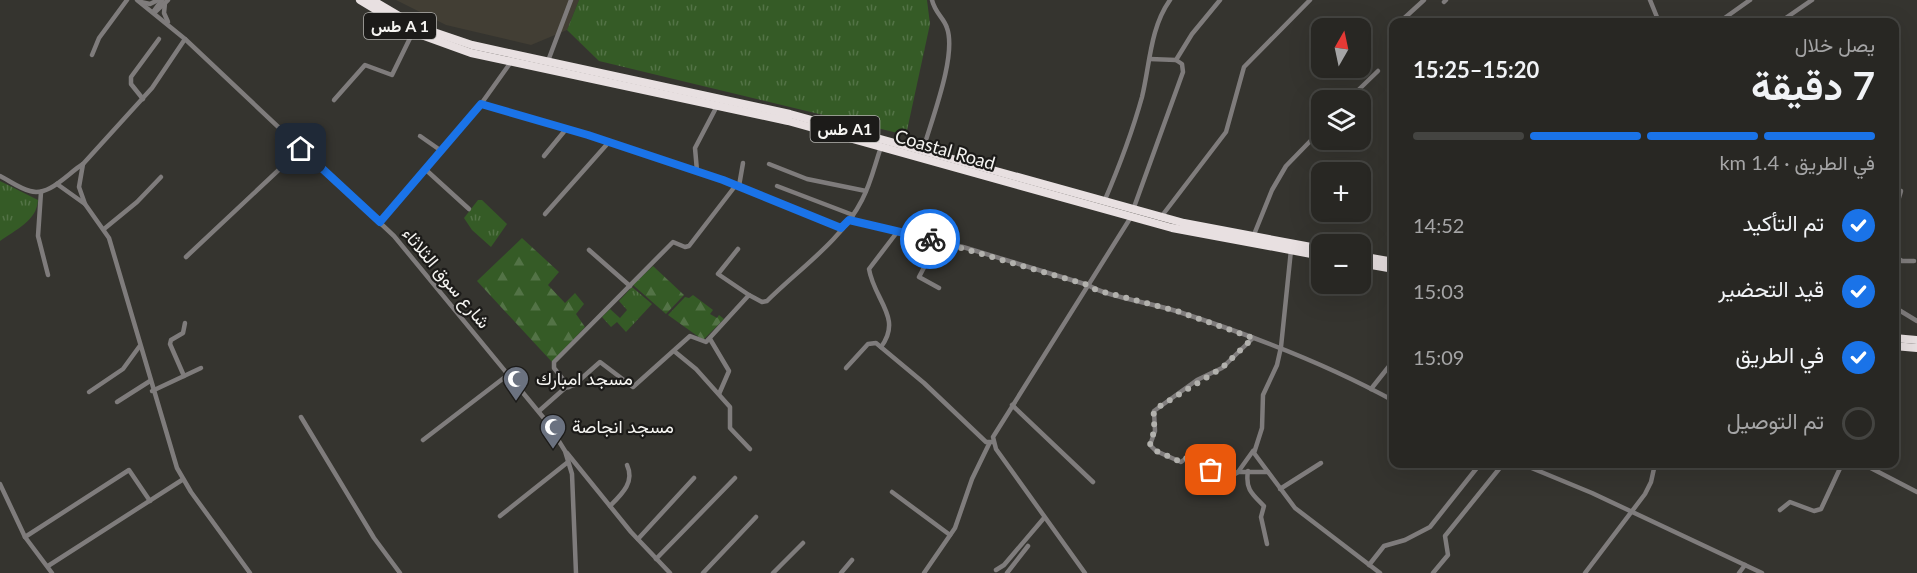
<!DOCTYPE html>
<html lang="ar">
<meta charset="utf-8">
<style>
body{margin:0;font-family:Lato,Vazirmatn,sans-serif;background:#302f2b;color:#f1f3f6;direction:rtl;height:100vh;display:flex;flex-direction:column;font-size:22px;white-space:nowrap}
*{box-sizing:border-box;margin:0}
p{font-size:20px;color:#a5a5a6}
.icon{flex:none;width:33px;height:33px;fill:none;stroke:currentColor;stroke-width:2;stroke-linecap:round;stroke-linejoin:round}
.map{position:relative;flex:1;overflow:hidden;direction:ltr}
.panel{position:absolute;left:1389px;top:18px;width:510px;height:450px;display:flex;flex-direction:column;background:#282723;border-radius:12px;box-shadow:0 6px 24px #0002,0 0 0 2px #444441;direction:rtl}
.panel>*{flex:none}
.needle{width:39px;rotate:9deg}
.controls{position:absolute;left:1311px;top:18px;display:grid;gap:12px}
.controls a{display:grid;place-items:center;width:60px;height:60px;border-radius:12px;background:#282723;box-shadow:0 6px 24px #0002,0 0 0 2px #444441;font-size:30px}
.pin{position:absolute;display:grid;place-items:center;width:51px;height:51px;color:#fff;margin:-26px;border-radius:12px;box-shadow:0 3px 9px #0006}
.courier{position:absolute;display:grid;place-items:center;width:60px;height:60px;margin:-30px;border:4px solid #1a73e8;border-radius:50%;background:#fff;color:#222;box-shadow:0 2px 8px #0007}
.headline em{font-style:normal;font-weight:700}
.headline div{display:flex;flex-direction:column-reverse}
.headline{display:flex;align-items:center;justify-content:space-between;height:102px;padding:0 24px}
h1{font-size:39px;font-weight:700;line-height:45px}
.bar{display:grid;grid-template-columns:repeat(4,1fr);gap:9px 6px;align-content:center;height:72px;padding:0 24px}
.bar i{height:8px;border-radius:4px;background:#444441}
.bar .active{background:#1a73e8}
.bar p{grid-column:span 4}
ol{padding:0 24px;list-style:none}
li{display:flex;align-items:center;gap:18px;height:66px}
li p{margin-inline-start:auto}
li .icon{padding:6px;border-radius:50%;background:#1a73e8;color:#fff;stroke-width:4}
li:last-child{color:#a5a5a6}
li i{width:33px;height:33px;border:3px solid #444441;border-radius:50%}
.map>svg:first-child{display:block}
.built{fill:#423e34}
.grass{fill:url(#grass-tufts)}
.forest{fill:url(#forest-firs)}
.lines{fill:none;stroke-linecap:round;stroke-linejoin:round}
.minor{stroke:#7f7c7c;stroke-width:4.5}
.highway{stroke:#e8e0e1;stroke-width:8}
.done{stroke:#b2b1ad;stroke-width:6;stroke-dasharray:0 10.8}
.route{stroke:#1a73e8;stroke-width:8}
.labels{text-anchor:middle;stroke-width:4.5;stroke-linejoin:round;paint-order:stroke}
.shield{fill:#1c1b19;stroke:#b4b3b0;stroke-width:1.5}
.shield-label{font-size:16px;font-weight:bold;fill:#f5f4f1}
.street-label{font-size:18px;fill:#f5f4f1;stroke:#1c1b19}
.poi-label{font-size:18px;fill:#f5f4f1;stroke:#1c1b19;text-anchor:start}
</style>
<div class="map">
<svg width="1917" height="573" viewBox="0 0 1917 573">
<defs>
<pattern id="grass-tufts" width="24" height="20" patternUnits="userSpaceOnUse" patternTransform="scale(1.5)"><rect width="24" height="20" fill="#355b26"/><path d="M3 7l-1-3M5 7V3M7 7l1-3M15 17l-1-3M17 17v-4M19 17l1-3" fill="none" stroke="#537346"/></pattern>
<pattern id="forest-firs" width="22" height="20" patternUnits="userSpaceOnUse" patternTransform="scale(1.5)"><rect width="22" height="20" fill="#355b26"/><path d="M5 1l3.5 6h-7zM16 11l3.5 6h-7z" fill="#537346"/></pattern>
</defs>
<rect width="100%" height="100%" fill="#35342f"/>
<polygon class="built" points="396,0 579,0 567,30 531,45 446,25"/>
<g class="grass">
<polygon points="579,0 927,0 930,24 906,135 599,61 567,30"/>
<path d="M0 181 38 200C37 221 15 230 0 241Z"/>
<polygon points="478,200 482,200 507,224 491,247 472,230 464,218"/>
<polygon points="632,287 652,304 626,332 617,322 611,327 602,317 610,309 620,318 627,310 619,301"/>
</g>
<g class="forest">
<polygon points="522,238 559,272 548,285 565,303 575,293 584,304 576,314 585,327 552,362 477,281"/>
<polygon points="653,266 684,295 666,314 633,285"/>
<polygon points="693,295 713,310 710,314 717,318 719,315 724,319 703,340 668,315 685,297 689,298"/>
</g>
<g class="lines">
<g class="minor">
<polyline points="137,0 185,39 394,236 547,422 565,451 572,474 576,573"/>
<polyline points="1650,0 1659,22"/>
<polyline points="141,2 150,4 158,0"/>
<polyline points="1444,2 1446,0"/>
<polyline points="165,3 164,13 168,22"/>
<polyline points="153,12 162,0"/>
<polyline points="154,13 168,0"/>
<polyline points="1400,22 1424,0"/>
<polyline points="1719,22 1750,0"/>
<polyline points="1780,22 1812,0"/>
<polyline points="185,39 152,88 83,164 79,187 85,204 109,238 177,468 191,492 250,573"/>
<polyline points="92,55 99,38 127,0"/>
<polyline points="1150,59 1176,60 1192,34 1220,0"/>
<polyline points="548,61 571,0"/>
<polyline points="143,99 131,84 131,77 159,39"/>
<polyline points="334,100 365,65 392,75 413,32"/>
<polyline points="1348,100 1378,71"/>
<polyline points="481,104 511,62"/>
<polyline points="420,136 440,150"/>
<path d="M923 150C931 121 957 56 947 28 944 18 935 13 932 0"/>
<polyline points="544,156 567,128"/>
<polyline points="769,164 807,179 866,191"/>
<polyline points="425,169 469,209"/>
<polyline points="697,171 695,148 717,106"/>
<path d="M0 176C10 181 19 188 30 191 49 197 68 173 83 164"/>
<polyline points="57,184 85,204"/>
<polyline points="739,186 743,163"/>
<polyline points="777,186 853,215"/>
<polyline points="41,192 38,236 48,275"/>
<path d="M1104 202C1119 167 1132 133 1142 97 1150 64 1150 28 1170 0"/>
<polyline points="1133,210 1183,72 1182,64 1176,60"/>
<polyline points="545,214 609,142"/>
<polyline points="1894,214 1901,191"/>
<polyline points="1161,217 1226,132 1244,67 1310,0"/>
<path d="M849 220 963 247 1088 285C1107 297 1152 303 1176 311 1251 335 1325 363 1394 401"/>
<polyline points="380,222 481,104 588,135 709,175 841,228"/>
<polyline points="104,229 137,202 161,177"/>
<polyline points="1253,237 1272,190 1286,166 1322,129"/>
<polyline points="938,241 919,277 939,288"/>
<polyline points="738,249 718,274 749,295"/>
<polyline points="589,250 630,286"/>
<polyline points="1291,250 1281,347 1277,365 1263,395 1262,428 1254,453 1295,508 1380,573"/>
<polyline points="1894,256 1902,261 1914,261"/>
<polyline points="186,257 301,149"/>
<polyline points="1894,307 1917,321"/>
<polyline points="1253,338 1222,368 1197,380 1154,411 1155,431 1150,445 1156,451 1181,462 1192,454 1224,481 1238,472 1268,472"/>
<polyline points="710,339 729,371 719,394"/>
<path d="M881 347C903 318 874 300 869 269L898 231"/>
<polyline points="674,351 696,369 730,407 730,428 750,449"/>
<polyline points="1894,356 1899,346"/>
<polyline points="846,368 868,344 876,343 924,383 986,442 993,442"/>
<polyline points="184,376 170,344 171,340 183,333 185,323"/>
<polyline points="569,387 554,368 554,362 673,242 685,247 689,246 736,185"/>
<polyline points="1371,389 1394,360"/>
<polyline points="152,391 201,368"/>
<polyline points="89,392 123,369 139,347"/>
<polyline points="117,402 150,381"/>
<polyline points="1012,405 1093,482"/>
<path d="M539 411 565 388 574 385 600 362 633 387 690 336 706 342 749 295 762 302 767 301C798 270 842 240 862 200 871 183 875 164 881 147"/>
<polyline points="301,417 374,538 400,573"/>
<polyline points="423,440 509,374"/>
<polyline points="567,453 631,532 670,573"/>
<polyline points="1522,464 1592,493 1762,573"/>
<polyline points="1863,464 1917,492"/>
<path d="M1248 471C1245 489 1252 494 1264 506L1261 517 1267 544"/>
<polyline points="1238,472 1253,451"/>
<polyline points="0,484 25,537 52,573"/>
<polyline points="1280,489 1321,463"/>
<polyline points="892,492 950,535"/>
<path d="M610 506C622 494 635 482 627 465"/>
<polyline points="1780,510 1790,502 1814,511 1821,509 1842,464"/>
<polyline points="500,516 568,462"/>
<polyline points="25,537 129,470 150,501"/>
<polyline points="638,539 694,478"/>
<polyline points="656,559 735,478"/>
<polyline points="1369,565 1384,546 1405,540 1430,527 1480,464"/>
<polyline points="48,566 182,480"/>
<polyline points="996,570 1004,565 1044,518"/>
<polyline points="703,573 756,517"/>
<polyline points="773,573 803,543"/>
<polyline points="841,573 852,560"/>
<polyline points="924,573 955,528 972,479 989,444"/>
<polyline points="1007,573 1028,546"/>
<polyline points="1085,573 996,449 993,437 1131,217"/>
<polyline points="1433,573 1448,555 1445,536 1503,464"/>
<polyline points="1585,573 1645,494 1651,482 1655,464"/>
<polyline points="1739,573 1745,565"/>
</g>
<g class="highway">
<polyline points="360,0 413,32 471,53 788,121 1172,228 1322,256"/>
<polyline points="372,0 416,26 472,45 790,114 1184,223 1322,249"/>
<polyline points="1360,256 1394,262"/>
<polyline points="1360,263 1394,269"/>
<polyline points="1894,338 1917,340"/>
<polyline points="1894,346 1917,348"/>
</g>
</g>
<g class="lines">
<polyline class="done" points="930,239 1088,285 1096,290 1177,311 1253,338 1222,368 1157,408 1153,415 1155,431 1149,442 1154,450 1181,462 1192,454 1211,470"/>
<polyline class="route" points="301,149 380,222 481,104 588,135 723,180 841,228 849,220 930,239"/>
</g>
<defs>
<g id="mosque-pin" transform="scale(1.35)"><path d="M0 17L-7.5 6A9.5 9.5 0 1 1 7.5 6Z" fill="#6b7280" stroke="#1c1b19"/><path d="M3.5-4.9A6 6 0 1 0 3.5 4.9A5 5 0 1 1 3.5-4.9Z" fill="#fff"/></g>
</defs>
<g fill-rule="evenodd">
<use href="#mosque-pin" x="516" y="379"/>
<use href="#mosque-pin" x="553" y="427"/>
</g>
<g class="labels">
<g class="shield">
<rect x="364" y="13" width="72" height="26" rx="4.5"/>
<rect x="810.5" y="116" width="69" height="26" rx="4.5"/>
</g>
<g class="shield-label">
<text x="400" y="32">طس A 1</text>
<text x="845" y="135">طس A1</text>
</g>
<g class="street-label">
<text transform="translate(945 150) rotate(16)" y="6">Coastal Road</text>
<text transform="translate(446 278) rotate(50)" y="6">شارع سوق الثلاثاء</text>
</g>
<g class="poi-label">
<text x="536" y="385">مسجد امبارك</text>
<text x="572" y="433">مسجد انجاصة</text>
</g>
</g>
</svg>
<div class="controls">
<a><svg class="needle" viewBox="-14 -14 28 28"><path d="M0-13l5 13h-10z" fill="#e53935"/><path d="M0 13l5-13h-10z" fill="#a5a5a6"/></svg></a>
<a><svg class="icon" aria-label="layers" viewBox="0 0 24 24"><path d="M12 4l9 5-9 5-9-5zM3 14l9 5 9-5"/></svg></a>
<a>+</a>
<a>−</a>
</div>
<div class="pin" style="left:1211px;top:470px;background:#ea580c"><svg class="icon" aria-label="bag" viewBox="0 0 24 24"><path d="M5 8h14l-1 12H6zM9 8a3 3 0 0 1 6 0"/></svg></div>
<div class="pin" style="left:301px;top:149px;background:#1f2937"><svg class="icon" aria-label="home" viewBox="0 0 24 24"><path d="M3 11l9-7 9 7M6 9v11h12V9"/></svg></div>
<div class="courier" style="left:930px;top:239px"><svg class="icon" aria-label="bike" viewBox="0 0 24 24"><circle cx="6" cy="16" r="4"/><circle cx="18" cy="16" r="4"/><path d="M6 16l4-8h5l3 8M10 8l3 8H6M13 5h3"/></svg></div>
<section class="panel">
<div class="headline"><div><h1>7 دقيقة</h1><p>يصل خلال</p></div><em>15:20–15:25</em></div>
<div class="bar"><i class="active"></i><i class="active"></i><i class="active"></i><i></i><p>في الطريق · 1.4 km</p></div>
<ol>
<li><svg class="icon" aria-label="check" viewBox="0 0 24 24"><path d="M5 12l5 5 9-10"/></svg>تم التأكيد<p>14:52</p></li>
<li><svg class="icon" aria-label="check" viewBox="0 0 24 24"><path d="M5 12l5 5 9-10"/></svg>قيد التحضير<p>15:03</p></li>
<li><svg class="icon" aria-label="check" viewBox="0 0 24 24"><path d="M5 12l5 5 9-10"/></svg>في الطريق<p>15:09</p></li>
<li><i></i>تم التوصيل</li>
</ol>
</section>
</div>
